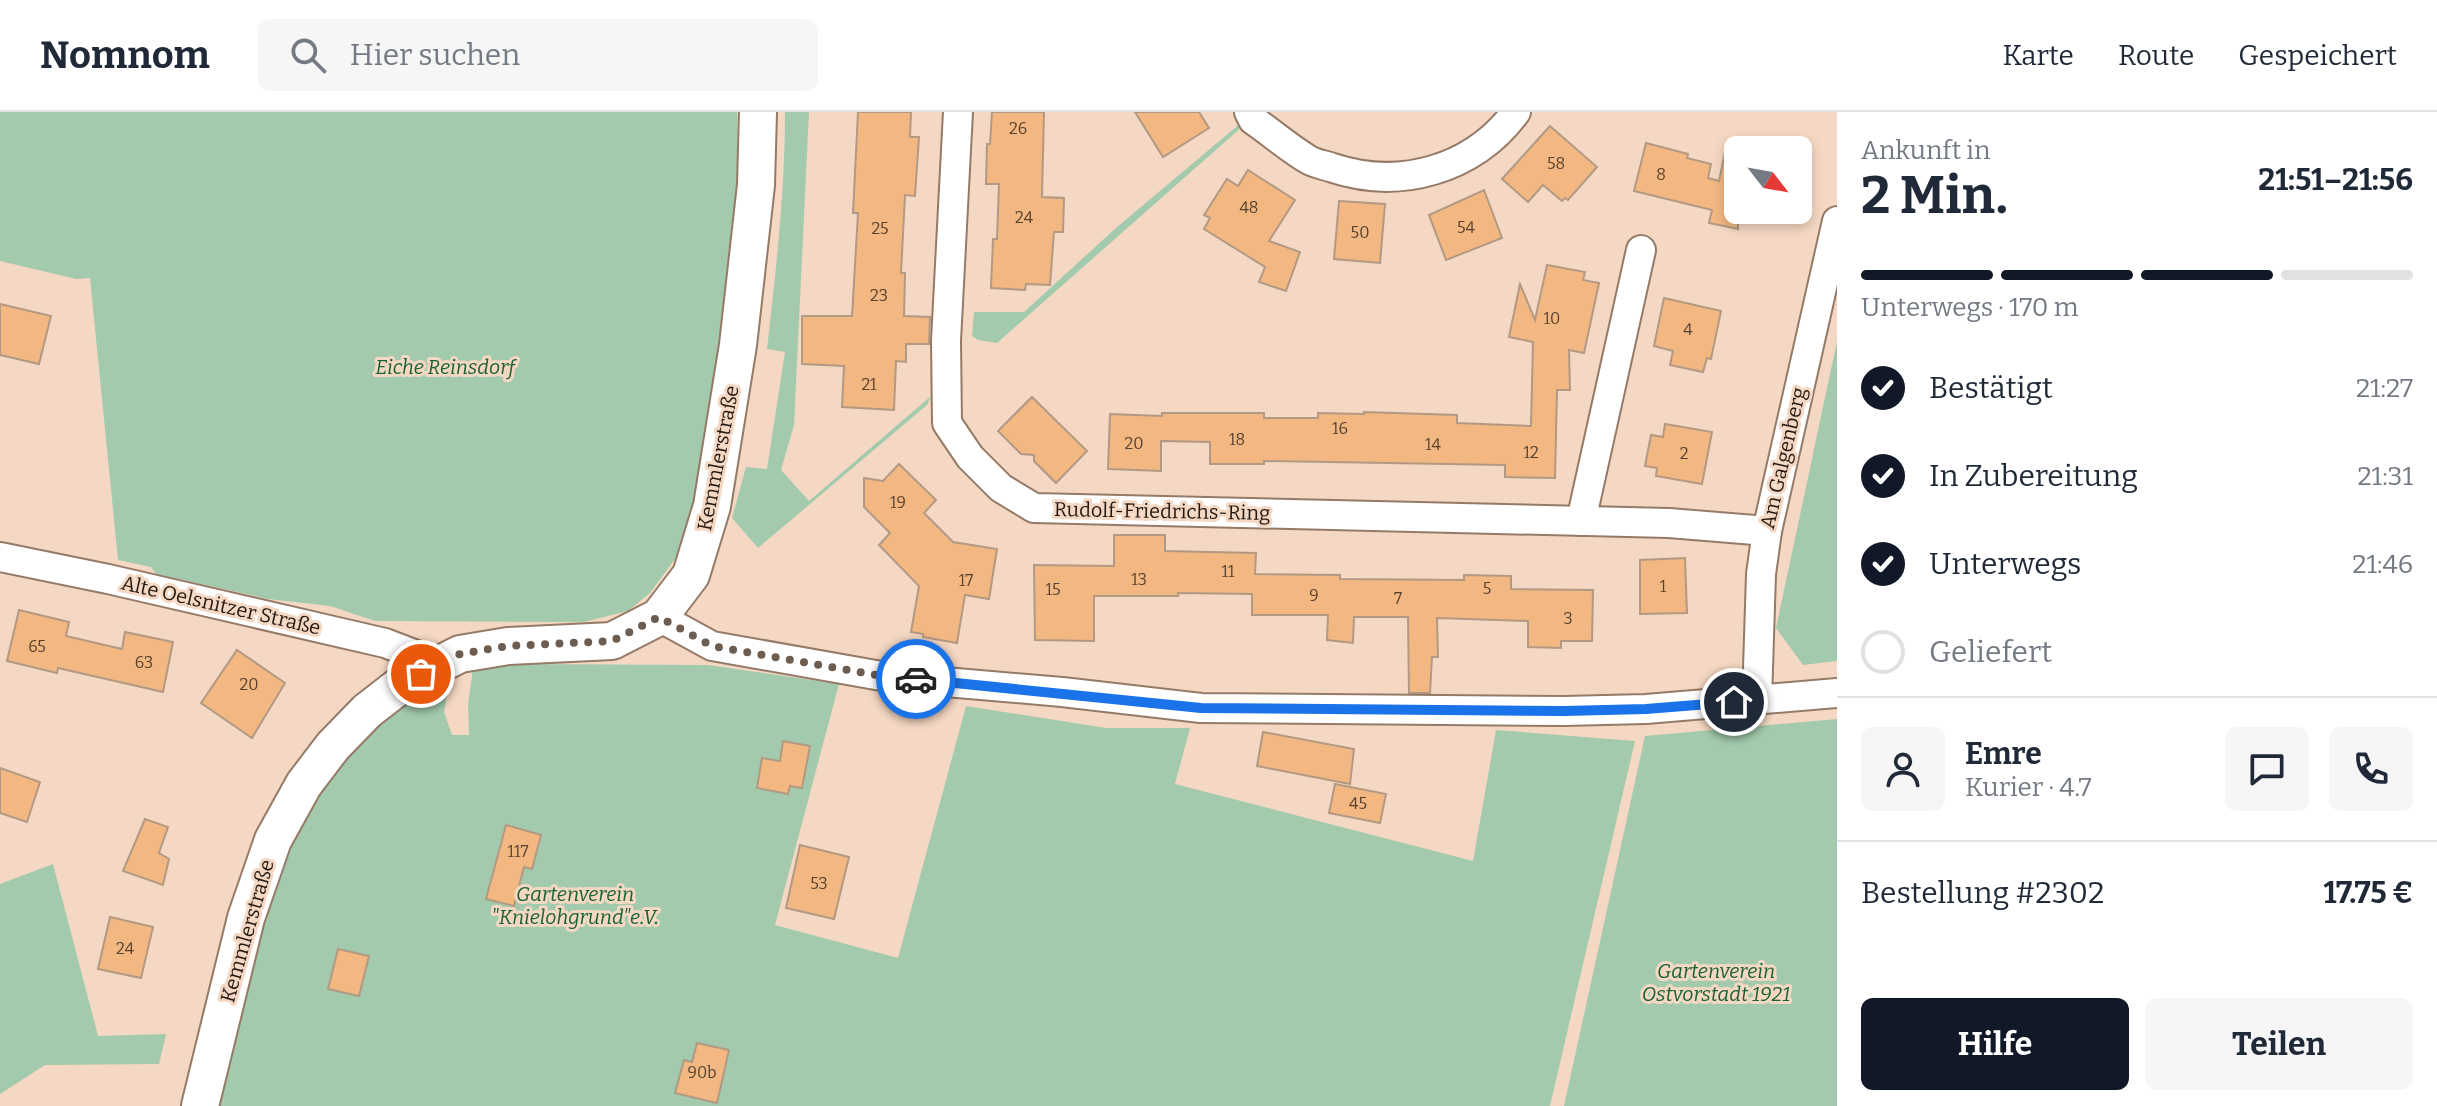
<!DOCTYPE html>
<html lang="de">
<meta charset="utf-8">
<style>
body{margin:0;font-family:Bitter,serif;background:#f6f6f7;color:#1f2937;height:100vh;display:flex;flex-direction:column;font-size:30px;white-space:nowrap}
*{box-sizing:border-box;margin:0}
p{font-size:26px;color:#747a83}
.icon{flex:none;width:44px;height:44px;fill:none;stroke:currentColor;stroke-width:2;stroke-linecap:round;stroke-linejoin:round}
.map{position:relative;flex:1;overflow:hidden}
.side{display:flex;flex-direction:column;background:#fff;width:600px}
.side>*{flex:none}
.needle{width:52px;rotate:121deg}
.buttons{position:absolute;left:1724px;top:24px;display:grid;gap:16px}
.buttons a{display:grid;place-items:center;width:88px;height:88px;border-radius:12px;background:#fff;box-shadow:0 4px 12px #0003;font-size:40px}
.pin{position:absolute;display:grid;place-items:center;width:68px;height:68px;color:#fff;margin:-34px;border:4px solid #fff;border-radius:50%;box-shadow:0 2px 8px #0007}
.courier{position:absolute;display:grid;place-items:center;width:80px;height:80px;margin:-40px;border:6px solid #1a73e8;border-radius:50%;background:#fff;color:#222;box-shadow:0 2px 10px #0007}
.head em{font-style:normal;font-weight:700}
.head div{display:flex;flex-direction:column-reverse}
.head{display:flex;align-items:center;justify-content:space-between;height:136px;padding:0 24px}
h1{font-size:52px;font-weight:700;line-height:60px}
.bar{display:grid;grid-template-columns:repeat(4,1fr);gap:12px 8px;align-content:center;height:96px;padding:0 24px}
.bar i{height:10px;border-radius:6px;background:#e0e1e3}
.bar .selected{background:#111827}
.bar p{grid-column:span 4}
.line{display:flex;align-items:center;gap:20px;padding:0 24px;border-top:2px solid #e0e1e3}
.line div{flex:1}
.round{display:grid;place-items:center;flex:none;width:84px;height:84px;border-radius:12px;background:#f6f6f7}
ol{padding:0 24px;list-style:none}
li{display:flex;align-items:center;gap:24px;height:88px}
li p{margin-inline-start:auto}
li .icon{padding:8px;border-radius:50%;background:#111827;color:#fff;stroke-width:4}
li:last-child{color:#747a83}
li i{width:44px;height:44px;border:4px solid #e0e1e3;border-radius:50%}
.cta{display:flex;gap:16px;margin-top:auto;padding:16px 24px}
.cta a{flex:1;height:92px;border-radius:12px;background:#111827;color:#fff;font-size:32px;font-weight:700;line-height:92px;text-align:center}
.cta a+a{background:#f6f6f7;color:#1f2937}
header{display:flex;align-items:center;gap:48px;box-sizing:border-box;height:112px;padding:0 40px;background:#fff;border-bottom:2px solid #e0e1e3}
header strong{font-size:38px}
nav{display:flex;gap:44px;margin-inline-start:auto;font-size:28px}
.search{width:560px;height:72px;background:#f6f6f7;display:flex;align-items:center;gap:20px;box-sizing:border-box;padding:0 28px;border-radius:12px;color:#747a83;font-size:30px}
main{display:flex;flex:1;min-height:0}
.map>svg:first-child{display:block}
.green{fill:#a3caac}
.building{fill:#f3b882;stroke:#b29983;stroke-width:2}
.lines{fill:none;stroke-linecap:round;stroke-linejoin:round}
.minor-casing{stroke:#947a67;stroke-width:32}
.tertiary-casing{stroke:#947a67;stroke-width:40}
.minor{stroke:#fff;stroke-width:28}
.tertiary{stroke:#fff;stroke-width:36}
.done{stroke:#6d5c50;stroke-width:8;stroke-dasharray:0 14.4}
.route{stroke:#1a73e8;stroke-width:10}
.labels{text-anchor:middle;stroke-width:6;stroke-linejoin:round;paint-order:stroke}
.number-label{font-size:16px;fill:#58412e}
.park-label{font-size:20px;font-style:italic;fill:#196235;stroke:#f5d8c3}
.street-label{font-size:20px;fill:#241912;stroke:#f5d8c3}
</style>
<header>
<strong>Nomnom</strong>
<div class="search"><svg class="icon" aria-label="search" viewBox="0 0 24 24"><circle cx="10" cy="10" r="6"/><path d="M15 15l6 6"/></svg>Hier suchen</div>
<nav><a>Karte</a><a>Route</a><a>Gespeichert</a></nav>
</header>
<main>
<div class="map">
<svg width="1837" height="994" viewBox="0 0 1837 994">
<rect width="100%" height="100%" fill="#f5d8c3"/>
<g class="green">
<polygon points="0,0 737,0 738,54 721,260 696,386 675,447 650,481 628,499 584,510 375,509 330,494 268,487 156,462 151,455 118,448 90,166 76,167 0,149"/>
<path d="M785 0H809L794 313 781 358 809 389 931 284 927 293 758 436 732 406 746 355 767 357 785 240 767 237C776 158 785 80 785 0Z"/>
<polygon points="1242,10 1243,14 997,231 978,228 972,224 974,200 1024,200 1117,115"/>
<polygon points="1837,229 1837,549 1803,553 1776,516"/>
<polygon points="517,552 708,553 839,572 775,813 898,846 966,594 1106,616 1190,616 1175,672 1473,749 1496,618 1635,629 1550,994 212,994 281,738 311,682 357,630 413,584 450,565 444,600 452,623 469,623 468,592 473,557"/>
<polygon points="1837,607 1837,994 1564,994 1645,624"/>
<polygon points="53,752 98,924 166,922 159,952 45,953 0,982 0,772"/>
</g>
<g class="building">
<polygon points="858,0 911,0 910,25 919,25 915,84 905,83 901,161 905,161 904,204 930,205 929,232 906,232 906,250 896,249 894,298 842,295 844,254 802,252 802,204 852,204 858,101 853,101"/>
<polygon points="992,0 1044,0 1042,85 1064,86 1063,120 1054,120 1050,173 1026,172 1025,178 991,176 993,127 997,127 999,72 986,72 987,32 990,32"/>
<polygon points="1135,0 1199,0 1209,16 1163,45"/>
<polygon points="1550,14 1597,55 1568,88 1565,86 1562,89 1543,73 1528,90 1502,67"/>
<polygon points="1646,31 1688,42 1687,46 1711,52 1708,66 1719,69 1727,31 1738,32 1738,117 1709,111 1712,98 1634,79"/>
<polygon points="1248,58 1295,88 1269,129 1300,140 1286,179 1259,170 1265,155 1204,117 1210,106 1204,103 1227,67 1238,74"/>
<polygon points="1484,78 1502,126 1446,148 1429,103"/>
<polygon points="1339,89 1385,92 1380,151 1334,147"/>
<polygon points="1547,153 1585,160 1583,168 1599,171 1584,241 1569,238 1570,278 1557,278 1555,366 1505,365 1505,353 1264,349 1264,352 1210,352 1210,330 1161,329 1161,359 1108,357 1110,302 1162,304 1162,301 1264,301 1264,306 1318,306 1318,301 1364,302 1364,300 1457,303 1457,311 1531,314 1533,230 1509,225 1520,172 1535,208"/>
<polygon points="1664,186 1721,199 1711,247 1707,246 1703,260 1670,253 1673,239 1654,234"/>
<polygon points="0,192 51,204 39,252 0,243"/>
<polygon points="1032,285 1087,339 1056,371 1034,349 1034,343 1021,342 998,319"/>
<polygon points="1665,312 1712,320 1702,372 1656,364 1657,356 1645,354 1651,323 1663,325"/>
<polygon points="899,352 936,388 924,401 953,430 997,437 989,487 965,483 957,531 923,525 923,522 911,520 919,474 879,433 890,421 864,395 864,366 883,369"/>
<polygon points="1114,423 1165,423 1165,439 1256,441 1255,462 1340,463 1340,467 1464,468 1464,463 1511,464 1511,477 1593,478 1592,529 1561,529 1561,536 1528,535 1528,509 1437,506 1438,545 1432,545 1430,581 1409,581 1408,505 1354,505 1353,531 1327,528 1328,503 1252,503 1252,482 1178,481 1178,484 1094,484 1094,529 1035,528 1034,453 1114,454"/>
<polygon points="1685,446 1687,501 1640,502 1640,448"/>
<polygon points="19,498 69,510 66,524 122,537 125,520 173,530 163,580 58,556 57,561 7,549"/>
<polygon points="237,538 285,571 252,626 201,591"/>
<polygon points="1263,620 1354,637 1350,672 1257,654"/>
<polygon points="783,629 810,634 802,676 790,674 788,682 757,676 762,646 780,649"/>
<polygon points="0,656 40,670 27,710 0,701"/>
<polygon points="1335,672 1386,682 1380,711 1329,701"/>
<polygon points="145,707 168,715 159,741 169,747 163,773 123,759"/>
<polygon points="506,713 541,723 532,757 524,755 514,794 486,787"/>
<polygon points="800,733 849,745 834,807 786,796"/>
<polygon points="110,805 153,815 141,866 98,857"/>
<polygon points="338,837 369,844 359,884 328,877"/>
<polygon points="697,931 729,938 717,991 675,981 684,948 692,950"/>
</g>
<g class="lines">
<g class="minor-casing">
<g id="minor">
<polyline points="958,0 946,229 947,311 970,345 1001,376 1034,396 1669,411 1767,419"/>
<path d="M1249 0 1253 8C1272 21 1290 37 1309 48 1316 52 1325 53 1333 56 1400 78 1473 58 1516 0"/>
<polyline points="1581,409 1641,138"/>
<polyline points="0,445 108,467 385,531 440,552"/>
<polyline points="659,505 712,534 887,565 1062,580 1201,596 1564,599 1646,597 1837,581"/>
<polyline points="1757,588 1761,462 1767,419 1837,109"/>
</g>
</g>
<g class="tertiary-casing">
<polyline id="tertiary" points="200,994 246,806 273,728 304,672 333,634 367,599 403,571 460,542 508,534 612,529 659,505 691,463 712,394 738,233 756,73 758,0"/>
</g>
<use href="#minor" class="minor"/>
<use href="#tertiary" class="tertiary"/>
</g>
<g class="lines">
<polyline class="done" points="421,562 460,542 508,534 612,529 659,505 712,534 887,565 916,567"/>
<polyline class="route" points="916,567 1201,596 1564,599 1646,597 1734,590"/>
</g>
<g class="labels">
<g class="number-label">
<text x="1018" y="22">26</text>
<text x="1556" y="57">58</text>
<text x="1661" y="68">8</text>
<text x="1249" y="101">48</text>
<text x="1024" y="111">24</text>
<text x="1466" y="121">54</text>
<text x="880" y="122">25</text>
<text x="1360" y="126">50</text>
<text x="879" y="189">23</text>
<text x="1552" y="212">10</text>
<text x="1688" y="223">4</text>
<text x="869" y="278">21</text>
<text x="1340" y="322">16</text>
<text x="1237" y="333">18</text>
<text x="1134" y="337">20</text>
<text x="1433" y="338">14</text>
<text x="1531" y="346">12</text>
<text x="1684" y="347">2</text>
<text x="898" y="396">19</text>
<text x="1228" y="465">11</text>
<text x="1139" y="473">13</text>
<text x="966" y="474">17</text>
<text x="1663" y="480">1</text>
<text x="1487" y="482">5</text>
<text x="1053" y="483">15</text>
<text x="1314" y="489">9</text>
<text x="1398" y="492">7</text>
<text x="1568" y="512">3</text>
<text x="37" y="540">65</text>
<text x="144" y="556">63</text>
<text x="249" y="578">20</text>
<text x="1358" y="697">45</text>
<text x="518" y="745">117</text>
<text x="819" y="777">53</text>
<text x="125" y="842">24</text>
<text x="702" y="966">90b</text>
</g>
<g class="park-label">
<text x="445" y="262">Eiche Reinsdorf</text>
<text x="575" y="789">Gartenverein<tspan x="575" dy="23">"Knielohgrund"e.V.</tspan></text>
<text x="1716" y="866">Gartenverein<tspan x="1716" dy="23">Ostvorstadt 1921</tspan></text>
</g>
<g class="street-label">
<text transform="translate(718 346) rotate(-79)" y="7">Kemmlerstraße</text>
<text transform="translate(1783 346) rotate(-77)" y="7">Am Galgenberg</text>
<text transform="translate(1162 399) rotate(1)" y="7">Rudolf-Friedrichs-Ring</text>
<text transform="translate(221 493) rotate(13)" y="7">Alte Oelsnitzer Straße</text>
<text transform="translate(247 819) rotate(-74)" y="7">Kemmlerstraße</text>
</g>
</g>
</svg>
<div class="buttons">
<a><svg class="needle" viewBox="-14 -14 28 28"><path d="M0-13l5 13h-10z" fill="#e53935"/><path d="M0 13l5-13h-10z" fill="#747a83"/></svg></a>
</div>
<div class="pin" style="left:421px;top:562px;background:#ea580c"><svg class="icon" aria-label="bag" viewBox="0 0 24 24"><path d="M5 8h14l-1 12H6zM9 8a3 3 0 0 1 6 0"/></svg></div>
<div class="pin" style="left:1734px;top:590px;background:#1f2937"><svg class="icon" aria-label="home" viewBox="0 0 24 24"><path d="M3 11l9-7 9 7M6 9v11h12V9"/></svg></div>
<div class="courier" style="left:916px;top:567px"><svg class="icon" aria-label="car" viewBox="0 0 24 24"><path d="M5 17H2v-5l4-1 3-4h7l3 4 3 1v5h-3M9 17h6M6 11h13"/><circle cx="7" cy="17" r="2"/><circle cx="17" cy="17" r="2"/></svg></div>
</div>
<section class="side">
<div class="head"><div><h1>2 Min.</h1><p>Ankunft in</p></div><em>21:51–21:56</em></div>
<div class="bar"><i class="selected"></i><i class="selected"></i><i class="selected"></i><i></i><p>Unterwegs · 170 m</p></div>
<ol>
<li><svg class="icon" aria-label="check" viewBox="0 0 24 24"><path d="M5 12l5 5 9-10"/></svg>Bestätigt<p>21:27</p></li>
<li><svg class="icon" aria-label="check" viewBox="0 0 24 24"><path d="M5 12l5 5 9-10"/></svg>In Zubereitung<p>21:31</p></li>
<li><svg class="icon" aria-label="check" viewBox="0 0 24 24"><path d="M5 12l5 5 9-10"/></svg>Unterwegs<p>21:46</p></li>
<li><i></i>Geliefert</li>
</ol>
<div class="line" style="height:144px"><a class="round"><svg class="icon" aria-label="person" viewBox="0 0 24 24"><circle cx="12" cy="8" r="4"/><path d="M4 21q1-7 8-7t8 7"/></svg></a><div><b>Emre</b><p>Kurier · 4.7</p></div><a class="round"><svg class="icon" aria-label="chat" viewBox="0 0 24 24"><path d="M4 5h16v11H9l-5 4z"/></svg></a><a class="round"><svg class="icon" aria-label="phone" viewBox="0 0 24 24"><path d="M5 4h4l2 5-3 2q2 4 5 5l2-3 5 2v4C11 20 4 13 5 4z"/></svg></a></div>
<div class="line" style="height:104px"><div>Bestellung #2302</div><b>17.75 €</b></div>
<div class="cta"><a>Hilfe</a><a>Teilen</a></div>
</section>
</main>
